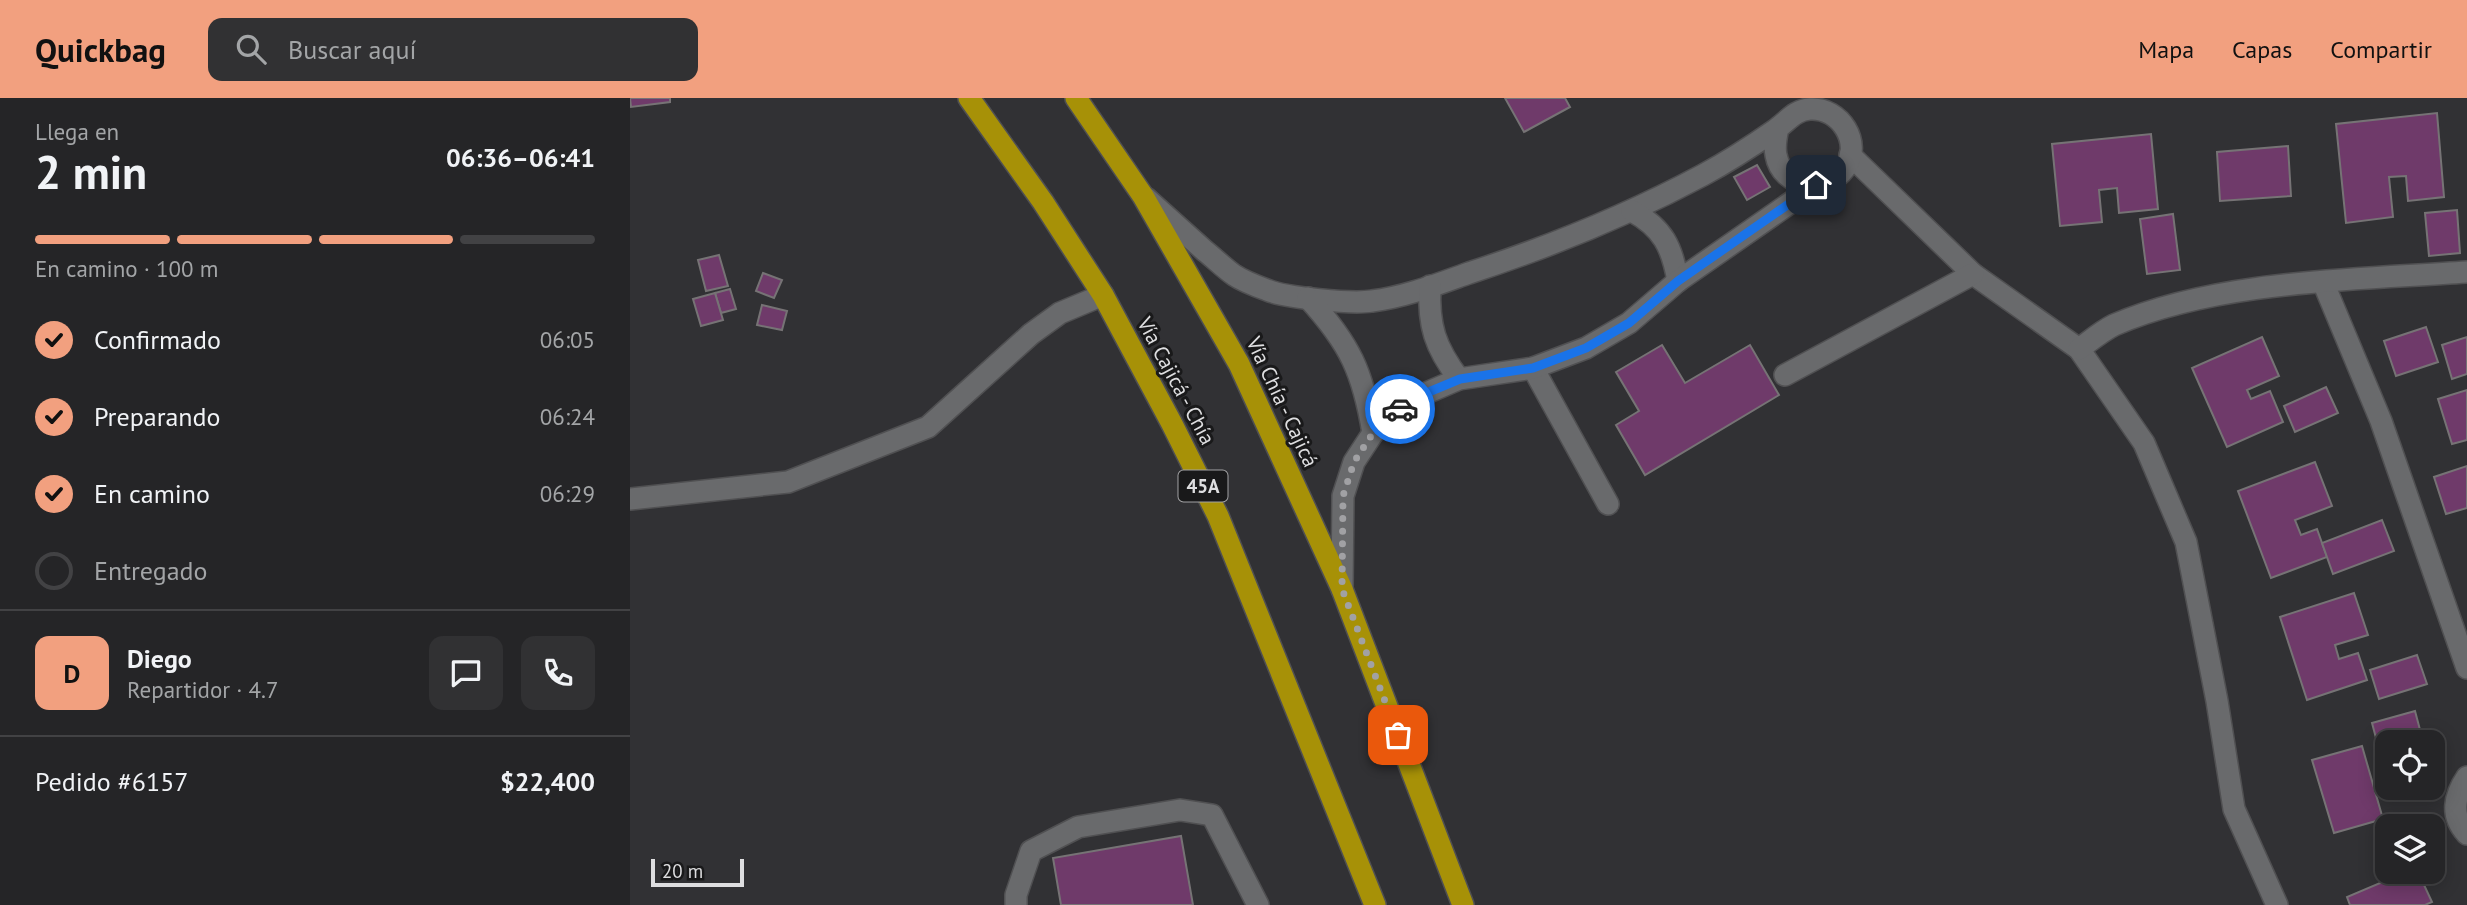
<!DOCTYPE html>
<html lang="es">
<meta charset="utf-8">
<style>
body{margin:0;font-family:"PT Sans",sans-serif;background:#313133;color:#f1f3f6;height:100vh;display:flex;flex-direction:column;font-size:26px;white-space:nowrap}
*{box-sizing:border-box;margin:0}
p{font-size:23px;color:#a3a5a7}
.icon{flex:none;width:38px;height:38px;fill:none;stroke:currentColor;stroke-width:2;stroke-linecap:round;stroke-linejoin:round}
.map{position:relative;flex:1;overflow:hidden}
.panel{display:flex;flex-direction:column;background:#252527;width:630px}
.panel>*{flex:none}
.fabs{position:absolute;left:1745px;top:632px;display:grid;gap:14px}
.fabs a{display:grid;place-items:center;width:70px;height:70px;border-radius:14px;background:#252527;box-shadow:0 4px 18px #0003,0 0 0 2px #424244;font-size:35px}
.scale{position:absolute;left:21px;bottom:18px;width:93px;box-sizing:border-box;padding-left:7px;border:4px solid #dedee0;border-top:0;font-size:19px;line-height:24px;white-space:nowrap;color:#dedee0;-webkit-text-stroke:5px #19191a;paint-order:stroke}
.pin{position:absolute;display:grid;place-items:center;width:60px;height:60px;color:#fff;margin:-30px;border-radius:14px;box-shadow:0 4px 10px #0006}
.courier{position:absolute;display:grid;place-items:center;width:70px;height:70px;margin:-35px;border:5px solid #1a73e8;border-radius:50%;background:#fff;color:#222;box-shadow:0 2px 9px #0007}
.overview em{font-style:normal;font-weight:700}
.overview div{display:flex;flex-direction:column-reverse}
.overview{display:flex;align-items:center;justify-content:space-between;height:119px;padding:0 35px}
h1{font-size:46px;font-weight:700;line-height:52px}
.bar{display:grid;grid-template-columns:repeat(4,1fr);gap:10px 7px;align-content:center;height:84px;padding:0 35px}
.bar i{height:9px;border-radius:5px;background:#424244}
.bar .active{background:#f2a07f}
.bar p{grid-column:span 4}
.line{display:flex;align-items:center;gap:18px;padding:0 35px;border-top:2px solid #424244}
.line div{flex:1}
.round{display:grid;place-items:center;flex:none;width:74px;height:74px;border-radius:14px;background:#313133}
ol{padding:0 35px;list-style:none}
li{display:flex;align-items:center;gap:21px;height:77px}
li p{margin-inline-start:auto}
li .icon{padding:7px;border-radius:50%;background:#f2a07f;color:#111;stroke-width:4}
li:last-child{color:#a3a5a7}
li i{width:38px;height:38px;border:4px solid #424244;border-radius:50%}
header{display:flex;align-items:center;gap:42px;box-sizing:border-box;height:98px;padding:0 35px;background:#f2a07f;color:#111}
header strong{font-size:33px}
nav{display:flex;gap:38px;margin-inline-start:auto;font-size:24px}
.search{width:490px;height:63px;background:#313133;display:flex;align-items:center;gap:18px;box-sizing:border-box;padding:0 24px;border-radius:14px;color:#a3a5a7;font-size:26px}
main{display:flex;flex:1;min-height:0}
.map>svg:first-child{display:block}
.building{fill:#6f3a6a;stroke:#767375;stroke-width:2}
.lines{fill:none;stroke-linecap:round;stroke-linejoin:round}
.minor-casing{stroke:#505052;stroke-width:24}
.highway-casing{stroke:#505052;stroke-width:24}
.minor{stroke:#696a6c;stroke-width:21}
.highway{stroke:#a79107;stroke-width:21}
.done{stroke:#a1a1a4;stroke-width:7;stroke-dasharray:0 12.6}
.route{stroke:#1a73e8;stroke-width:9}
.labels{text-anchor:middle;stroke-width:6;stroke-linejoin:round;paint-order:stroke}
.shield{fill:#19191a;stroke:#a3a3a5;stroke-width:2}
.shield-label{font-size:19px;font-weight:bold;fill:#dedee0}
.street-label{font-size:21px;fill:#dedee0;stroke:#19191a}
</style>
<header>
<strong>Quickbag</strong>
<div class="search"><svg class="icon" aria-label="search" viewBox="0 0 24 24"><circle cx="10" cy="10" r="6"/><path d="M15 15l6 6"/></svg>Buscar aquí</div>
<nav><a>Mapa</a><a>Capas</a><a>Compartir</a></nav>
</header>
<main>
<section class="panel">
<div class="overview"><div><h1>2 min</h1><p>Llega en</p></div><em>06:36–06:41</em></div>
<div class="bar"><i class="active"></i><i class="active"></i><i class="active"></i><i></i><p>En camino · 100 m</p></div>
<ol>
<li><svg class="icon" aria-label="check" viewBox="0 0 24 24"><path d="M5 12l5 5 9-10"/></svg>Confirmado<p>06:05</p></li>
<li><svg class="icon" aria-label="check" viewBox="0 0 24 24"><path d="M5 12l5 5 9-10"/></svg>Preparando<p>06:24</p></li>
<li><svg class="icon" aria-label="check" viewBox="0 0 24 24"><path d="M5 12l5 5 9-10"/></svg>En camino<p>06:29</p></li>
<li><i></i>Entregado</li>
</ol>
<div class="line" style="height:126px"><b class="round" style="background:#f2a07f;color:#111">D</b><div><b>Diego</b><p>Repartidor · 4.7</p></div><a class="round"><svg class="icon" aria-label="chat" viewBox="0 0 24 24"><path d="M4 5h16v11H9l-5 4z"/></svg></a><a class="round"><svg class="icon" aria-label="phone" viewBox="0 0 24 24"><path d="M5 4h4l2 5-3 2q2 4 5 5l2-3 5 2v4C11 20 4 13 5 4z"/></svg></a></div>
<div class="line" style="height:91px"><div>Pedido #6157</div><b>$22,400</b></div>
</section>
<div class="map">
<svg width="1837" height="807" viewBox="0 0 1837 807">
<rect width="100%" height="100%" fill="#313134"/>
<g class="building">
<polygon points="0,0 40,0 40,4 1,9"/>
<polygon points="875,0 935,0 940,9 894,34"/>
<polygon points="1807,15 1814,99 1778,103 1776,78 1759,79 1763,119 1716,125 1706,26"/>
<polygon points="1521,36 1528,111 1489,115 1487,90 1469,92 1472,124 1430,128 1422,46"/>
<polygon points="1658,48 1661,98 1590,103 1587,54"/>
<polygon points="1127,67 1140,89 1117,102 1104,79"/>
<polygon points="1827,112 1830,155 1799,158 1795,115"/>
<polygon points="1543,116 1550,172 1517,176 1510,121"/>
<polygon points="89,157 98,188 76,193 68,162"/>
<polygon points="133,175 152,182 144,200 126,193"/>
<polygon points="100,191 106,211 91,215 85,195"/>
<polygon points="85,195 93,222 71,228 63,201"/>
<polygon points="132,207 157,213 152,232 127,227"/>
<polygon points="1796,229 1808,264 1766,278 1754,243"/>
<polygon points="1632,239 1649,278 1617,292 1621,301 1640,293 1653,324 1597,349 1562,270"/>
<polygon points="1837,239 1837,276 1822,281 1812,247"/>
<polygon points="1032,247 1055,285 1120,247 1149,297 1015,377 986,327 1009,313 986,274"/>
<polygon points="1696,289 1708,315 1665,334 1654,308"/>
<polygon points="1837,292 1837,342 1822,346 1808,301"/>
<polygon points="1685,364 1702,408 1665,422 1671,437 1687,431 1697,459 1641,480 1608,393"/>
<polygon points="1837,368 1837,410 1816,416 1804,379"/>
<polygon points="1752,422 1764,453 1703,476 1692,445"/>
<polygon points="1724,495 1738,537 1705,547 1709,561 1728,555 1737,582 1677,602 1650,519"/>
<polygon points="1787,557 1797,586 1749,601 1740,572"/>
<polygon points="1785,613 1793,643 1757,644 1757,653 1750,655 1742,625"/>
<polygon points="1732,648 1753,721 1704,735 1682,662"/>
<polygon points="551,738 563,807 431,807 423,760"/>
<polygon points="1776,774 1788,774 1802,804 1795,807 1720,807 1717,799"/>
</g>
<g class="lines">
<g class="minor-casing">
<g id="minor">
<polyline points="1220,57 1343,176 1449,251 1514,345 1556,444 1587,603 1604,711 1647,807"/>
<path d="M516 100C536 118 555 135 575 153 584 160 594 170 604 177 613 183 626 188 637 192 656 200 722 206 742 203 775 199 808 186 839 175 919 149 998 117 1073 77 1097 64 1122 48 1145 32 1157 24 1164 12 1180 11 1210 9 1233 45 1215 70 1196 97 1152 90 1146 57 1144 48 1146 39 1148 30"/>
<path d="M1002 113C1033 130 1042 149 1048 183"/>
<polyline points="1693,184 1751,323 1837,570"/>
<path d="M800 188C798 228 805 249 829 281"/>
<path d="M678 200C720 246 733 274 743 335"/>
<path d="M1449 251C1460 243 1472 233 1484 227 1588 182 1724 182 1837 174"/>
<polyline points="903,270 978,406"/>
<polyline points="1155,277 1343,176"/>
<polyline points="0,401 158,384 298,329 401,236 430,215 473,197"/>
<polyline points="712,491 713,398 724,364 743,335 765,313 794,296 829,281 903,270 956,250 999,225 1048,183 1186,87"/>
<path d="M1837 679C1824 698 1820 718 1837 736"/>
<polyline points="386,807 386,797 401,753 448,729 550,712 582,717 628,807"/>
</g>
</g>
<g class="highway-casing">
<g id="highway">
<polyline points="339,0 413,104 473,197 542,326 588,418 745,807"/>
<polyline points="446,0 513,98 609,266 712,491 833,807"/>
</g>
</g>
<use href="#minor" class="minor"/>
<use href="#highway" class="highway"/>
</g>
<g class="lines">
<polyline class="done" points="768,637 712,491 713,398 724,364 743,335 770,311"/>
<polyline class="route" points="770,311 794,296 830,281 903,270 956,250 999,225 1048,183 1186,87"/>
</g>
<g class="labels">
<rect class="shield" x="548.5" y="372.5" width="49" height="31" rx="5"/>
<g class="shield-label">
<text x="573" y="395">45A</text>
</g>
<g class="street-label">
<text transform="translate(546 283) rotate(62)" y="7">Vía Cajicá - Chía</text>
<text transform="translate(652 304) rotate(65)" y="7">Vía Chía - Cajicá</text>
</g>
</g>
</svg>
<div class="fabs">
<a><svg class="icon" aria-label="locate" viewBox="0 0 24 24"><circle cx="12" cy="12" r="6"/><path d="M12 2v4M12 18v4M2 12h4M18 12h4"/></svg></a>
<a><svg class="icon" aria-label="layers" viewBox="0 0 24 24"><path d="M12 4l9 5-9 5-9-5zM3 14l9 5 9-5"/></svg></a>
</div>
<div class="scale">20 m</div>
<div class="pin" style="left:768px;top:637px;background:#ea580c"><svg class="icon" aria-label="bag" viewBox="0 0 24 24"><path d="M5 8h14l-1 12H6zM9 8a3 3 0 0 1 6 0"/></svg></div>
<div class="pin" style="left:1186px;top:87px;background:#1f2937"><svg class="icon" aria-label="home" viewBox="0 0 24 24"><path d="M3 11l9-7 9 7M6 9v11h12V9"/></svg></div>
<div class="courier" style="left:770px;top:311px"><svg class="icon" aria-label="car" viewBox="0 0 24 24"><path d="M5 17H2v-5l4-1 3-4h7l3 4 3 1v5h-3M9 17h6M6 11h13"/><circle cx="7" cy="17" r="2"/><circle cx="17" cy="17" r="2"/></svg></div>
</div>
</main>
